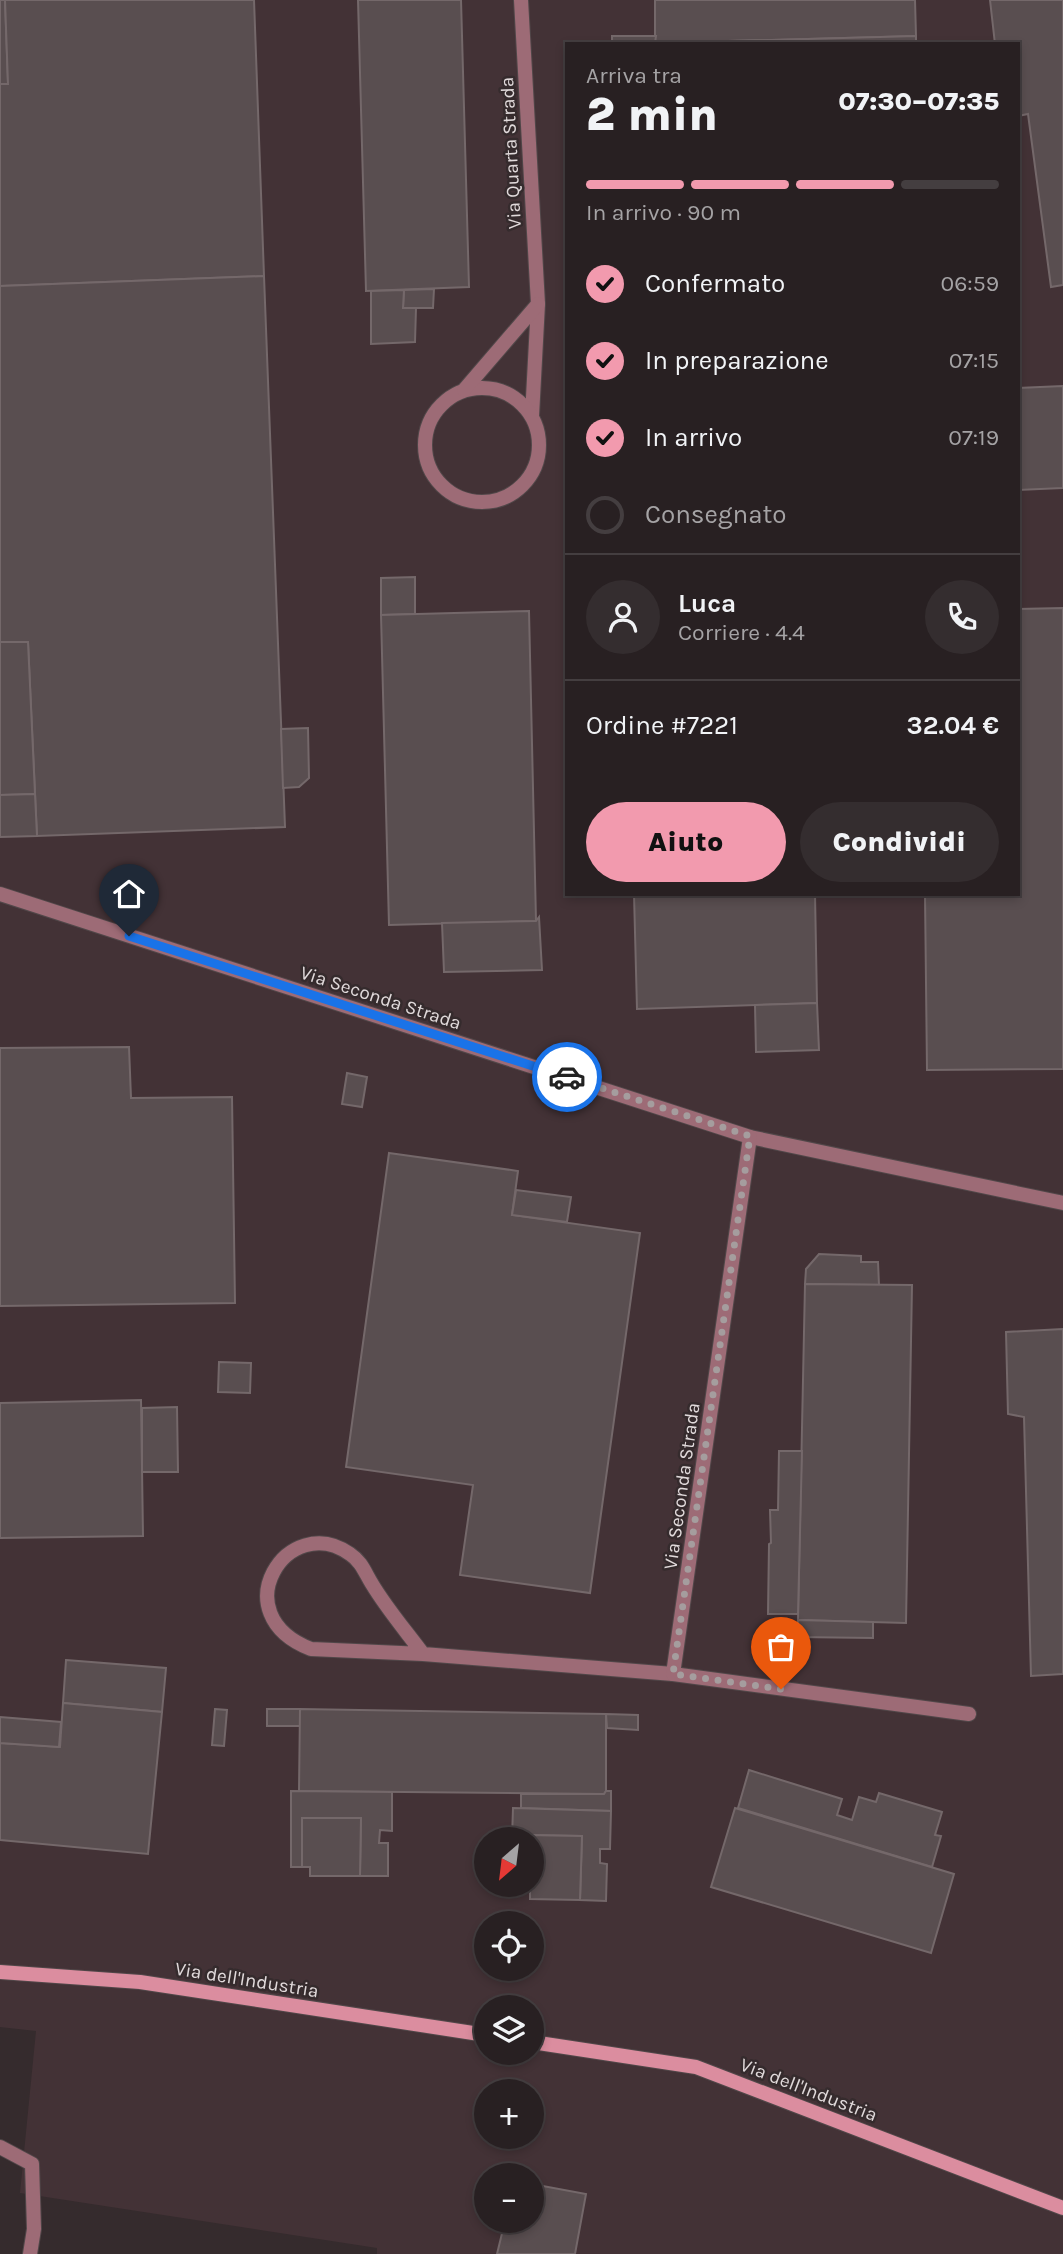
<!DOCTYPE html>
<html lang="it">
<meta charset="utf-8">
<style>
body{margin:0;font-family:Karla,sans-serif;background:#342d2f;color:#f1f3f6;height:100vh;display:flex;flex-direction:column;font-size:26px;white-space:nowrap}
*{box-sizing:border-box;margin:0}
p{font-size:23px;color:#a5a3a5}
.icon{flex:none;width:38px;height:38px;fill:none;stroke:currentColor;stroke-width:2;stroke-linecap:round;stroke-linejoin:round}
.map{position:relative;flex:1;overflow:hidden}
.drawer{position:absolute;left:565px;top:42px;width:455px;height:854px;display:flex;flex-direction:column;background:#282022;border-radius:0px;box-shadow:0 4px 10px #0003,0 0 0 2px #443e40}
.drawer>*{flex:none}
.needle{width:46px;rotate:208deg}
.buttons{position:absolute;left:474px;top:1827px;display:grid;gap:14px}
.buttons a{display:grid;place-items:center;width:70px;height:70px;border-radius:50%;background:#282022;box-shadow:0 4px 10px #0003,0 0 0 2px #443e40;font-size:35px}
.pin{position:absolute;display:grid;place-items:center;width:60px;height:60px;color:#fff;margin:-72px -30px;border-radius:50% 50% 50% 0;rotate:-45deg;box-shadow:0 0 7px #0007}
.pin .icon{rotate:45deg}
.courier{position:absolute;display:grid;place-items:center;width:70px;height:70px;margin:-35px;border:5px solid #1a73e8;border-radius:50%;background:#fff;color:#222;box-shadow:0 2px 9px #0007}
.overview em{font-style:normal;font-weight:800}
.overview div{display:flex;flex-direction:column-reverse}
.overview{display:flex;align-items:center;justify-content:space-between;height:119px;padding:0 21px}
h1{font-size:46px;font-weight:800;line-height:52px}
.bar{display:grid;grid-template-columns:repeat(4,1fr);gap:10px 7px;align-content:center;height:84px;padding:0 21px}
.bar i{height:9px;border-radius:5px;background:#443e40}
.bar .active{background:#f29aae}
.bar p{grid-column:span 4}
.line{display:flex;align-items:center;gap:18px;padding:0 21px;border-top:2px solid #443e40}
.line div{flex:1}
.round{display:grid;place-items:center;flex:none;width:74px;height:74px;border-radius:37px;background:#342d2f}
ol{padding:0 21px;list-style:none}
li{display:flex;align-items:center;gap:21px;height:77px}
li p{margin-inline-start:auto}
li .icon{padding:7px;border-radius:50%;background:#f29aae;color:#111;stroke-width:4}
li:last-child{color:#a5a3a5}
li i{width:38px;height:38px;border:4px solid #443e40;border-radius:50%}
.cta{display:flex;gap:14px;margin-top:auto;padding:14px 21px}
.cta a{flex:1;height:80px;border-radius:42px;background:#f29aae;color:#111;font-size:28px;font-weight:800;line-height:80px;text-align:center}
.cta a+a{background:#342d2f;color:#f1f3f6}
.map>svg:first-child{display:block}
.built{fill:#433236;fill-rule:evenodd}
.building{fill:#594e50;stroke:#74686a;stroke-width:2}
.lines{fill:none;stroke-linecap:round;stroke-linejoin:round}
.street-casing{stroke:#514749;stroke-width:16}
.secondary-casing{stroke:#514749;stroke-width:16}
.street{stroke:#9d6b76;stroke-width:14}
.secondary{stroke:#db8d9f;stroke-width:14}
.done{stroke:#a59d9e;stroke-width:7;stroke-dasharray:0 12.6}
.route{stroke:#1a73e8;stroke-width:9}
.labels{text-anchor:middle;stroke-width:5;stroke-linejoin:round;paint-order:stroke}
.street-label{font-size:19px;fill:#e1dadb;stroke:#352b2d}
</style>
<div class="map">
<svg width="1063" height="2254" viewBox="0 0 1063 2254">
<rect width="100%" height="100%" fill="#352b2d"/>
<path class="built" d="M0 0H1063V2254H377V2248L20 2193 36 2031 0 2027ZM567 44H1018V894H567ZM486 1839H532V1885H486ZM486 1923H532V1969H486ZM486 2007H532V2053H486ZM486 2091H532V2137H486ZM486 2175H532V2221H486Z"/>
<g class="building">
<polygon points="0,0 5,0 8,84 0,84"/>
<polygon points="5,0 254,0 264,276 0,286 0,84 8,84"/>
<polygon points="358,0 461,0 469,287 366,291"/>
<polygon points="655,0 915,0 916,36 655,43"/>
<polygon points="990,0 1063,0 1063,285 1051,287 1028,114 1018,116 1018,44 995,44"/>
<polygon points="612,36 656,36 655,43 916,36 916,44 612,44"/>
<polygon points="264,276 285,827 37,836 28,642 0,642 0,286"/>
<polygon points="434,289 433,308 403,308 404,290"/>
<polygon points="404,290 403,308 416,308 415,342 371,344 371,291"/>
<polygon points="1063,386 1063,488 1018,490 1018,388"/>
<polygon points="415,577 415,614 381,615 381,578"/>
<polygon points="1063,608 1063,1069 927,1070 925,894 1018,894 1018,609"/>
<polygon points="529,611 536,921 389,925 381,615"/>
<polygon points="0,642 28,642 35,794 0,795"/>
<polygon points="308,728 309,778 299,787 283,788 281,729"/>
<polygon points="35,794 37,836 0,837 0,795"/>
<polygon points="634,894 815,894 817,1003 637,1009"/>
<polygon points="539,917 542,970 444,972 442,923 536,921"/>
<polygon points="817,1003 819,1050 756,1052 755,1005"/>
<polygon points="129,1047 131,1098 232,1097 235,1303 0,1306 0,1048"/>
<polygon points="347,1073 367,1077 362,1107 342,1104"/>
<polygon points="389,1153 518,1171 512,1215 640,1233 590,1593 460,1575 473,1485 346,1467"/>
<polygon points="516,1190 571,1197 567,1222 512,1215"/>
<polygon points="819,1254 861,1256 861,1262 878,1262 879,1285 805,1284 806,1269"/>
<polygon points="805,1284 912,1285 906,1623 798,1620"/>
<polygon points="1063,1329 1063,1674 1031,1676 1024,1417 1008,1414 1006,1332"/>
<polygon points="219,1362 251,1363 250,1393 218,1392"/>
<polygon points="141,1400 143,1536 0,1538 0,1403"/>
<polygon points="177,1407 178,1472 142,1472 142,1408"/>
<polygon points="779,1451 802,1451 798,1614 768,1614 769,1544 771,1543 770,1510 778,1510"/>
<polygon points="798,1620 873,1622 873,1638 797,1637"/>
<polygon points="66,1660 166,1668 162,1712 63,1703"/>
<polygon points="63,1703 162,1712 148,1854 0,1840 0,1743 60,1747"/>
<polygon points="215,1709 227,1710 224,1746 212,1745"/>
<rect x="267" y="1709" width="33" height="17"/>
<polygon points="300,1709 606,1714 606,1791 604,1794 299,1791"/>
<polygon points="606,1714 638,1715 638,1730 607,1728"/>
<polygon points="0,1717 61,1722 59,1747 0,1743"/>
<polygon points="749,1770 842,1799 837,1815 852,1820 859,1797 876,1802 879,1793 942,1812 935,1835 941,1836 932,1867 738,1808"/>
<polygon points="291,1791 392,1792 392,1831 380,1830 379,1843 388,1843 388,1876 360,1876 361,1818 302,1818 302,1867 291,1867"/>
<polygon points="606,1791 611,1791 611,1811 521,1808 521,1794 604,1794"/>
<polygon points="513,1808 611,1811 610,1849 600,1849 600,1863 607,1864 606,1901 580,1900 582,1836 526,1835 526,1839 512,1839"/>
<polygon points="735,1808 954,1874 931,1953 711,1887"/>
<polygon points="302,1818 361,1818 360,1876 310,1876 310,1867 302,1867"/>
<polygon points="526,1835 582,1836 580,1900 530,1899 530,1886 523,1886 532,1885 532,1839 526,1839"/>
<polygon points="532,2184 586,2194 575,2254 497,2254 505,2221 532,2221"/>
</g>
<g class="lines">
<g class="street-casing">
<g id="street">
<polyline points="521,0 538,304 532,416"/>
<circle cx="482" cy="445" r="57"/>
<polyline points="464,390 538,304"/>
<polyline points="0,894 750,1137 1063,1203"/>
<path d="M423 1654C406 1631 387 1609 372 1584 365 1573 362 1562 350 1554 288 1510 221 1614 311 1649L423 1654 673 1674 750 1137"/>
<polyline points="673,1674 969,1714"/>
<polyline points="0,2147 32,2164 34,2229 30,2254"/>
</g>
</g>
<g class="secondary-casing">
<g id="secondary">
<polyline points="0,1972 140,1982 486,2035"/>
<polyline points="532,2042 696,2067 1063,2208"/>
</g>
</g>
<use href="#street" class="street"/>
<use href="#secondary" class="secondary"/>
</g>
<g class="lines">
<polyline class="done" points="567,1077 750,1136 673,1674 781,1689"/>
<polyline class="route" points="129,936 567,1077"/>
</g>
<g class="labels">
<g class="street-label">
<text transform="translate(510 153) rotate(-93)" y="7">Via Quarta Strada</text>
<text transform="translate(381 997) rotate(18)" y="7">Via Seconda Strada</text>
<text transform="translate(681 1486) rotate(-82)" y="7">Via Seconda Strada</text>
<text transform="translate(247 1979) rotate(9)" y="7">Via dell'Industria</text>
<text transform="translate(809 2089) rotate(21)" y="7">Via dell'Industria</text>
</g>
</g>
</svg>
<div class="buttons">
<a><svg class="needle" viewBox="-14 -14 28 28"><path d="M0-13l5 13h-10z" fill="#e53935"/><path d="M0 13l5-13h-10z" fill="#a5a3a5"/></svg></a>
<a><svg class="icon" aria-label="locate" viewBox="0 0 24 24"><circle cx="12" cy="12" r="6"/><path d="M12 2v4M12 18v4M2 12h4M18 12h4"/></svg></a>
<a><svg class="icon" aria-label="layers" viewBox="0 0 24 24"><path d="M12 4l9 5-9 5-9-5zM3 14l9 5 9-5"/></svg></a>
<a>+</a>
<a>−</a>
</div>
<div class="pin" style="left:781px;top:1689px;background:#ea580c"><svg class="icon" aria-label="bag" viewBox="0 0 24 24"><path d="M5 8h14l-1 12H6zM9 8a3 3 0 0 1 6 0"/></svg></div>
<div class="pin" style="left:129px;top:936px;background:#1f2937"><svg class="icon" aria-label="home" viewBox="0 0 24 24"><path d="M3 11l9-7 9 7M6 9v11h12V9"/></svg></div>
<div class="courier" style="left:567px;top:1077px"><svg class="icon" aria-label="car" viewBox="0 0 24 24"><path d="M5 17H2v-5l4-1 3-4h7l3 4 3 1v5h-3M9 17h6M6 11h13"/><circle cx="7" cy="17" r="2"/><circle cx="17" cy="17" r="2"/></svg></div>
<section class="drawer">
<div class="overview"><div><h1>2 min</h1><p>Arriva tra</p></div><em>07:30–07:35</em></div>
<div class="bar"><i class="active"></i><i class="active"></i><i class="active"></i><i></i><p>In arrivo · 90 m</p></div>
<ol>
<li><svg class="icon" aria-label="check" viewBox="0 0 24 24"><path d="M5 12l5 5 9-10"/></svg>Confermato<p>06:59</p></li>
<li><svg class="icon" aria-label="check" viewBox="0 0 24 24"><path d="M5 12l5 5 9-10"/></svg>In preparazione<p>07:15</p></li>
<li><svg class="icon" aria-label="check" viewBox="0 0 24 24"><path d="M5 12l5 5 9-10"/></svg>In arrivo<p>07:19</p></li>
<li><i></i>Consegnato</li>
</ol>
<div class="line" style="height:126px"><a class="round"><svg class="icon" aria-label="person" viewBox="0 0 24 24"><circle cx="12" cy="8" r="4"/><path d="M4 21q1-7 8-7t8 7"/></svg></a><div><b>Luca</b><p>Corriere · 4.4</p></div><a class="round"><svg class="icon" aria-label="phone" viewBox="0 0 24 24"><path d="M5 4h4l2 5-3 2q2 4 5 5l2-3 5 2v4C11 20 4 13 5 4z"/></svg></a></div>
<div class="line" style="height:91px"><div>Ordine #7221</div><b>32.04 €</b></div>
<div class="cta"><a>Aiuto</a><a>Condividi</a></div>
</section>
</div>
